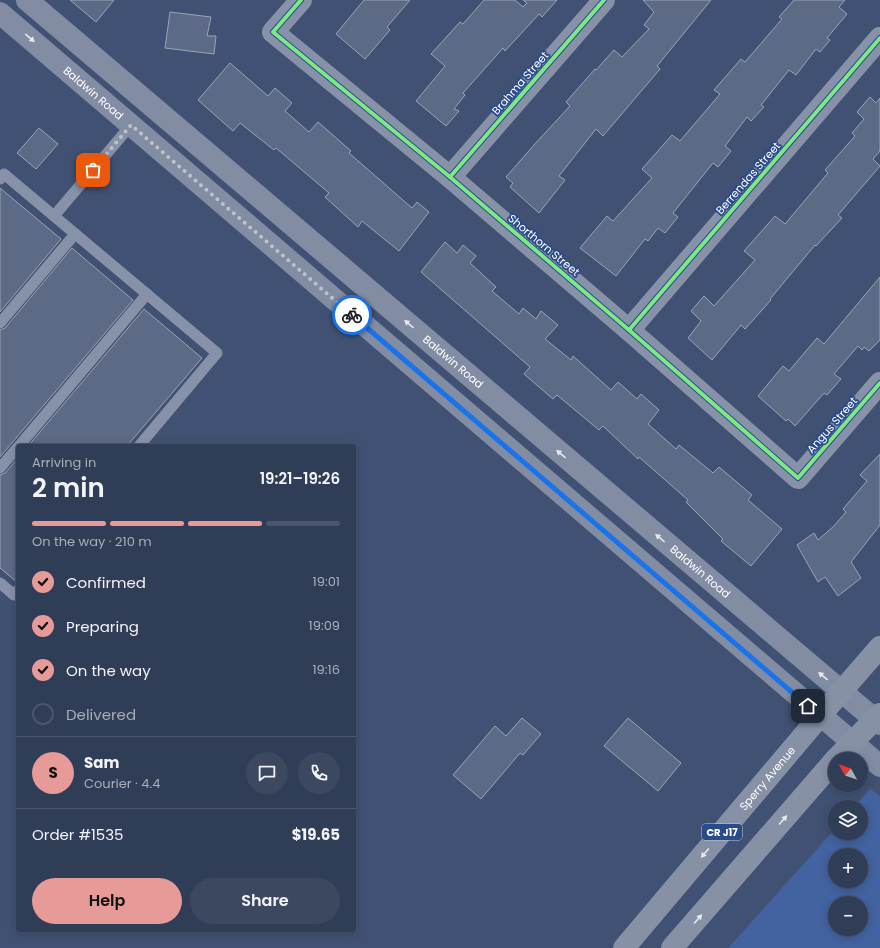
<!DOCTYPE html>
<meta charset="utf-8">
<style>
body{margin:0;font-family:Poppins,sans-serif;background:#3c4860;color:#f1f3f6;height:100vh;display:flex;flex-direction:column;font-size:15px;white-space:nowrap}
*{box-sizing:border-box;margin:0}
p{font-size:13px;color:#a8aeb9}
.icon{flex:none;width:22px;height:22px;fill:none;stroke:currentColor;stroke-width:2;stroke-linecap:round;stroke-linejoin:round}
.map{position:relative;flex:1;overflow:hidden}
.sheet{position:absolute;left:16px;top:444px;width:340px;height:488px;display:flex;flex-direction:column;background:#303d56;border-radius:4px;box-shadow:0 2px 10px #0003,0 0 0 1px #4b566c}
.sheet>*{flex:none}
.needle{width:26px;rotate:310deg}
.tools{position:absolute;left:828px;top:752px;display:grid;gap:8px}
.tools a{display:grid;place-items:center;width:40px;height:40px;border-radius:50%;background:#303d56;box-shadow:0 2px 10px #0003,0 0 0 1px #4b566c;font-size:20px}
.pin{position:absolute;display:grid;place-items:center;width:34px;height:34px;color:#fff;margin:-17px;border-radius:8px;box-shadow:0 2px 6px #0006}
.courier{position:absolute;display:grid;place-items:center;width:40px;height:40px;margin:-20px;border:3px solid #1a73e8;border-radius:50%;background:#fff;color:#222;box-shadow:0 1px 5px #0007}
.overview em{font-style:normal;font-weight:600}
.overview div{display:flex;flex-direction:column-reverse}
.overview{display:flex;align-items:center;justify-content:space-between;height:68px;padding:0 16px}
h1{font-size:26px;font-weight:600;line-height:30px}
.bar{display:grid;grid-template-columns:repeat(4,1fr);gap:6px 4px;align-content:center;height:48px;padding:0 16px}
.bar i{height:5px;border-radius:3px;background:#4b566c}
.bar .on{background:#e69b98}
.bar p{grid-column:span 4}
.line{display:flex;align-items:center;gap:10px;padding:0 16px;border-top:1px solid #4b566c}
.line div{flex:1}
.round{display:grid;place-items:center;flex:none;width:42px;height:42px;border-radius:21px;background:#3c4860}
ol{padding:0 16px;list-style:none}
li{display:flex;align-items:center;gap:12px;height:44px}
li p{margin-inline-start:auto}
li .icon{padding:4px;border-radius:50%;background:#e69b98;color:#111;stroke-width:4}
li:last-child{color:#a8aeb9}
li i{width:22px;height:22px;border:2px solid #4b566c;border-radius:50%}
.button{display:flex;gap:8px;margin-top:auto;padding:8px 16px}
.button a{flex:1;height:46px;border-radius:24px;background:#e69b98;color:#111;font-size:16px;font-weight:600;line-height:46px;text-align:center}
.button a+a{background:#3c4860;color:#f1f3f6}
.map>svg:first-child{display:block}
.green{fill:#4263a0;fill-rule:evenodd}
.building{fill:#5d6a85;stroke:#9aa4b7}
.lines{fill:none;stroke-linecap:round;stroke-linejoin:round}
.lane{stroke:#8792a8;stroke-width:11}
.street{stroke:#8792a8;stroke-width:22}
.secondary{stroke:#828da4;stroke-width:22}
.primary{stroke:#8691a6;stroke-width:22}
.cycleway-casing{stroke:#2a4b89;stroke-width:6}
.cycleway{stroke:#7ce984;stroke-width:4}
.oneway{fill:#e6e8ed}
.oneway2{fill:#e7e9ed}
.done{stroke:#bcc2ce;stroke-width:4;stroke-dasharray:0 7.2}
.route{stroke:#1a73e8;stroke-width:5}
.labels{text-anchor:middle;stroke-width:3.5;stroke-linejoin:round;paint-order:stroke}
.shield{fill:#2a4b89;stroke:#bfc9dc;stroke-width:1}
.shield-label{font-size:10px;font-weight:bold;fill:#fff}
.street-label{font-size:11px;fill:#fff;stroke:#2a4b89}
</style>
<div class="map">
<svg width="880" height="948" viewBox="0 0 880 948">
<rect width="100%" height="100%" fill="#405173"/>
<path class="green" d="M870 789 880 796V948H728L835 829V833H861V807H854ZM835 855H861V881H835ZM835 903H861V929H835Z"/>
<g class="building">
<polygon points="70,0 114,0 96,22"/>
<polygon points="364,0 410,0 387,27 390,30 365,59 336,34"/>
<polygon points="484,0 515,0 523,7 527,3 523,0 557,0 542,17 539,14 505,51 503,48 463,93 465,95 454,109 459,111 446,126 416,101 445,66 431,54 460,22 463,24"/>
<polygon points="643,0 711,0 657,66 660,69 603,136 596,129 559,176 565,180 539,213 510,187 513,183 506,177 534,145 570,106 566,102 595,69 596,70 614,50 622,57 649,29 644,25 654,12"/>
<polygon points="794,0 845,0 839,7 847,14 827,38 830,40 820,52 816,49 796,75 789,70 761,105 764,107 751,121 747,117 725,146 731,151 718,167 713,163 673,213 678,217 665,233 658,228 648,241 645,239 616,276 580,248 607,216 613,221 652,178 642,169 672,135 680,141 720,94 714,90 741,59 745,62 782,19 779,17"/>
<polygon points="170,12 211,17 207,36 216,36 214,54 165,48"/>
<polygon points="230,63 268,96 275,88 292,103 285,111 309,132 318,122 351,151 349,153 412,208 417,202 429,212 399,251 362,221 358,227 325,197 329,193 276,148 274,150 240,123 233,131 198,100"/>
<polygon points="870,97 876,103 880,98 880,151 873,159 880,166 838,215 842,218 816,246 815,245 770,299 771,300 745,329 741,325 712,360 688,338 701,321 691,311 704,296 714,306 755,260 744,251 775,216 785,224 828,173 825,170 855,136 852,133 864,119 857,112"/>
<polygon points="39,128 58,144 36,169 17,153"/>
<polygon points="0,188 61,239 0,312"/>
<polygon points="445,242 457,253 463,245 476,256 470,263 496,287 492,291 519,314 523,308 536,319 541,311 558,325 545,339 571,360 573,356 611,390 618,382 637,399 641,394 659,410 648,424 676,449 679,445 713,473 719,467 752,495 748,500 782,529 751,566 721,541 723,539 686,502 688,500 639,457 638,459 603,426 599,430 557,395 553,399 524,374 530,367 421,272"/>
<polygon points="72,248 133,300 0,457 0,330 5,328"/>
<polygon points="880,277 880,340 869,351 864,347 862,350 858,346 834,374 841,379 827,395 824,393 795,426 788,419 786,421 758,396 783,366 789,371 817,338 824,344"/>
<polygon points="144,309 202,358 127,446 28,446"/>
<polygon points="880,454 880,525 851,562 861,578 838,596 825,577 818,582 797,545 814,533 818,540 834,526 846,512 843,509 867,481 860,475"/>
<polygon points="18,458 18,583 0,568 0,475 5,473"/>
<polygon points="522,718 541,734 523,755 520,753 481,799 453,775 495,726 506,736"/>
<polygon points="628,718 681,763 658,791 604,746"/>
</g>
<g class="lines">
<g class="lane">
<polyline points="0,179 4,174 217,353 139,446"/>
<polyline points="54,216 131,125"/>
<polyline points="0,323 75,234"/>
<polyline points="19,446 147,294"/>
<polyline points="0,468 18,447"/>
<polyline points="0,583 14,595 18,590"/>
</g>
<g class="street">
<polyline points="301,0 273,32 450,177 629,330 798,478 880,383"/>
<polyline points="450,177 604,0"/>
<polyline points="629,330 880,38"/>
</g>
<g class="secondary">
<path id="s1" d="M27 0 880 724"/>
<path id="s2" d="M0 13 880 766"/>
</g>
<g class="primary">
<polyline points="836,759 880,714"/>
<path id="s3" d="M624 948 820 716 880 647"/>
<polyline points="672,948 835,760"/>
</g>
<g class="cycleway-casing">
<g id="cycleway">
<polyline points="301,0 273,32 450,177 629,330 798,478 880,383"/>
<polyline points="450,177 604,0"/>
<polyline points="629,330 880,38"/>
</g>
</g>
<use href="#cycleway" class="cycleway"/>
</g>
<defs><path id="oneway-solid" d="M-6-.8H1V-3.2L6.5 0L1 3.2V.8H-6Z"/></defs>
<g class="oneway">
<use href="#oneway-solid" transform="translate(30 38) rotate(40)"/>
<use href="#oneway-solid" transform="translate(409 324) rotate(-140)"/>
<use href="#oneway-solid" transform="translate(561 454) rotate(-140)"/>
<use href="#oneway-solid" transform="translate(660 538) rotate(-140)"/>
<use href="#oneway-solid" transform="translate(823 676) rotate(-140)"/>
</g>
<g class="oneway2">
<use href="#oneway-solid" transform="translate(783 820) rotate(-49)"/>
<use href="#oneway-solid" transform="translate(705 853) rotate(130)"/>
<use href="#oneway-solid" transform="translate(698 919) rotate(-49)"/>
</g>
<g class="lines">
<polyline class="done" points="93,170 131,125 352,315"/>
<polyline class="route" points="352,315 808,706"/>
</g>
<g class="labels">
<rect class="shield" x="702" y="824" width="40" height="16" rx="3"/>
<g class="shield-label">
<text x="722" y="836">CR J17</text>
</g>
<g class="street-label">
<text transform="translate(520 83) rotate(-49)" y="4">Brahma Street</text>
<text dy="4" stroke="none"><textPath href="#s2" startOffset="123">Baldwin Road</textPath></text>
<text transform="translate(748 178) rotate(-49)" y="4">Berrendas Street</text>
<text transform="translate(544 245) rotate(40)" y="4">Shorthorn Street</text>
<text dy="4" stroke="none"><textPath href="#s1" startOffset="559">Baldwin Road</textPath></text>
<text transform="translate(832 425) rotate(-49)" y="4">Angus Street</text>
<text dy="4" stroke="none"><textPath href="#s1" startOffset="883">Baldwin Road</textPath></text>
<text dy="4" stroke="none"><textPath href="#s3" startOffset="222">Sperry Avenue</textPath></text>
</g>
</g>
</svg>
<div class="tools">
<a><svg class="needle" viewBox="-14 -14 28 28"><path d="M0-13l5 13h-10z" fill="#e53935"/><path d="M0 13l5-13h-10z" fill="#a8aeb9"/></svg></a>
<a><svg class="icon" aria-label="layers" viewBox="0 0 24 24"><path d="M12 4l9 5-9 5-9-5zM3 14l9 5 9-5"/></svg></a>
<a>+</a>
<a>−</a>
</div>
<div class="pin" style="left:93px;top:170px;background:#ea580c"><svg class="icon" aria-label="bag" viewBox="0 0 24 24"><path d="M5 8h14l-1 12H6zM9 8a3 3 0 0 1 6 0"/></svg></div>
<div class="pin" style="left:808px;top:706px;background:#1f2937"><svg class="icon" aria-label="home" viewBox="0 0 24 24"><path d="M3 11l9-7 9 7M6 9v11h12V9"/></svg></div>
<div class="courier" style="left:352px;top:315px"><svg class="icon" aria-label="bike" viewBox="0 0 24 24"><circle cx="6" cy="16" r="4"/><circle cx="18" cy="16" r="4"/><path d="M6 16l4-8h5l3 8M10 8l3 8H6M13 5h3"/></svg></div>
<section class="sheet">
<div class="overview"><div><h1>2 min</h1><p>Arriving in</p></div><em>19:21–19:26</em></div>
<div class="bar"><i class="on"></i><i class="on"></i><i class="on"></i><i></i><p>On the way · 210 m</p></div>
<ol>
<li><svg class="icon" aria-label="check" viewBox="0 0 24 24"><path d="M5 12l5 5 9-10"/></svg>Confirmed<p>19:01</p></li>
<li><svg class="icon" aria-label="check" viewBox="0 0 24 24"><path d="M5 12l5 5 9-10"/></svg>Preparing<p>19:09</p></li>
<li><svg class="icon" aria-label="check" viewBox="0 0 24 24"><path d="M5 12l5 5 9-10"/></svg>On the way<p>19:16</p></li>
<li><i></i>Delivered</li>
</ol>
<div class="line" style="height:72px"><b class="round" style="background:#e69b98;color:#111">S</b><div><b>Sam</b><p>Courier · 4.4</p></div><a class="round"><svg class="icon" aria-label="chat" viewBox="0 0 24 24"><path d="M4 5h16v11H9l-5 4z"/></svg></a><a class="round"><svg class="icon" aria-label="phone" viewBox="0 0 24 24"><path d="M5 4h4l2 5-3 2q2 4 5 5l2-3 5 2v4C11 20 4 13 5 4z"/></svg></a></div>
<div class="line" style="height:52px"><div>Order #1535</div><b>$19.65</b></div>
<div class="button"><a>Help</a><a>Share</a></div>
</section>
</div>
